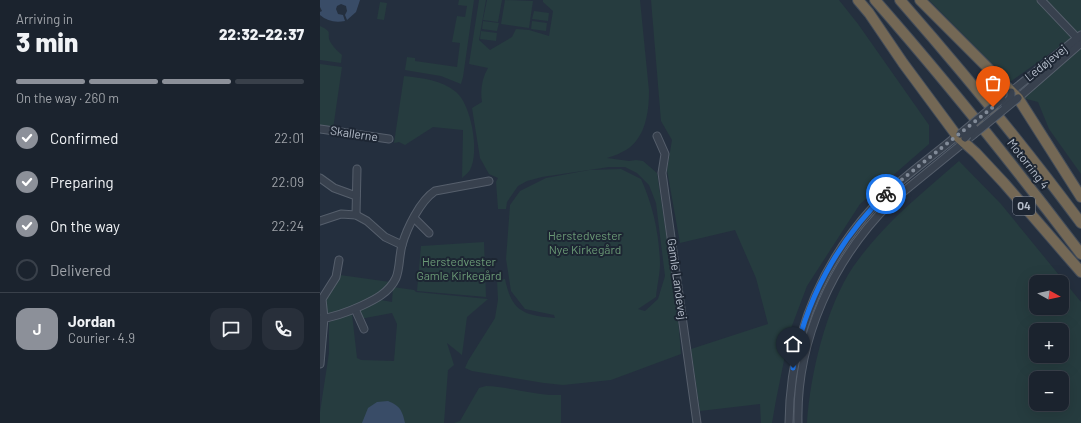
<!DOCTYPE html>
<meta charset="utf-8">
<style>
body{margin:0;font-family:Barlow,sans-serif;background:#282f3a;color:#f1f3f6;height:100vh;display:flex;flex-direction:column;font-size:15px;white-space:nowrap}
*{box-sizing:border-box;margin:0}
p{font-size:13px;color:#a0a4aa}
.icon{flex:none;width:22px;height:22px;fill:none;stroke:currentColor;stroke-width:2;stroke-linecap:round;stroke-linejoin:round}
.map{position:relative;flex:1;overflow:hidden}
.details{display:flex;flex-direction:column;background:#1b232e;width:320px}
.details>*{flex:none}
.needle{width:26px;rotate:98deg}
.tools{position:absolute;left:709px;top:275px;display:grid;gap:8px}
.tools a{display:grid;place-items:center;width:40px;height:40px;border-radius:8px;background:#1b232e;box-shadow:0 4px 16px #0002,0 0 0 1px #39404a;font-size:20px}
.pin{position:absolute;display:grid;place-items:center;width:34px;height:34px;color:#fff;margin:-41px -17px;border-radius:50% 50% 50% 0;rotate:-45deg;box-shadow:0 0 4px #0007}
.pin .icon{rotate:45deg}
.courier{position:absolute;display:grid;place-items:center;width:40px;height:40px;margin:-20px;border:3px solid #1a73e8;border-radius:50%;background:#fff;color:#222;box-shadow:0 1px 5px #0007}
.summary em{font-style:normal;font-weight:800}
.summary div{display:flex;flex-direction:column-reverse}
.summary{display:flex;align-items:center;justify-content:space-between;height:68px;padding:0 16px}
h1{font-size:26px;font-weight:800;line-height:30px}
.bar{display:grid;grid-template-columns:repeat(4,1fr);gap:6px 4px;align-content:center;height:48px;padding:0 16px}
.bar i{height:5px;border-radius:3px;background:#39404a}
.bar .active{background:#8c9099}
.bar p{grid-column:span 4}
.line{display:flex;align-items:center;gap:10px;padding:0 16px;border-top:1px solid #39404a}
.line div{flex:1}
.round{display:grid;place-items:center;flex:none;width:42px;height:42px;border-radius:12px;background:#282f3a}
ol{padding:0 16px;list-style:none}
li{display:flex;align-items:center;gap:12px;height:44px}
li p{margin-inline-start:auto}
li .icon{padding:4px;border-radius:50%;background:#8c9099;color:#fff;stroke-width:4}
li:last-child{color:#a0a4aa}
li i{width:22px;height:22px;border:2px solid #39404a;border-radius:50%}
main{display:flex;flex:1;min-height:0}
.map>svg:first-child{display:block}
.green{fill:#263c3f;fill-rule:evenodd}
.water{fill:#394c67}
.lines{fill:none;stroke-linecap:round;stroke-linejoin:round}
.minor-casing{stroke:#565f6c;stroke-width:9}
.highway-casing{stroke:#434c59;stroke-width:12}
.minor{stroke:#38414e;stroke-width:7}
.highway{stroke:#746855;stroke-width:10}
.minor-bridge-casing{stroke:#565f6c;stroke-width:9;stroke-linecap:butt}
.minor-bridge{stroke:#38414e;stroke-width:7}
.done{stroke:#828b98;stroke-width:4;stroke-dasharray:0 7.2}
.route{stroke:#1a73e8;stroke-width:5}
.labels{text-anchor:middle;stroke-width:4;stroke-linejoin:round;paint-order:stroke}
.shield{fill:#1d2633;stroke:#878f9c;stroke-width:1}
.shield-label{font-size:11px;font-weight:bold;fill:#b4bcc9}
.street-label{font-size:12px;fill:#b4bcc9;stroke:#1d2633}
.park-label{font-size:12px;fill:#6b9a76;stroke:#1d2633}
</style>
<main>
<section class="details">
<div class="summary"><div><h1>3 min</h1><p>Arriving in</p></div><em>22:32–22:37</em></div>
<div class="bar"><i class="active"></i><i class="active"></i><i class="active"></i><i></i><p>On the way · 260 m</p></div>
<ol>
<li><svg class="icon" aria-label="check" viewBox="0 0 24 24"><path d="M5 12l5 5 9-10"/></svg>Confirmed<p>22:01</p></li>
<li><svg class="icon" aria-label="check" viewBox="0 0 24 24"><path d="M5 12l5 5 9-10"/></svg>Preparing<p>22:09</p></li>
<li><svg class="icon" aria-label="check" viewBox="0 0 24 24"><path d="M5 12l5 5 9-10"/></svg>On the way<p>22:24</p></li>
<li><i></i>Delivered</li>
</ol>
<div class="line" style="height:72px"><b class="round" style="background:#8c9099;color:#fff">J</b><div><b>Jordan</b><p>Courier · 4.9</p></div><a class="round"><svg class="icon" aria-label="chat" viewBox="0 0 24 24"><path d="M4 5h16v11H9l-5 4z"/></svg></a><a class="round"><svg class="icon" aria-label="phone" viewBox="0 0 24 24"><path d="M5 4h4l2 5-3 2q2 4 5 5l2-3 5 2v4C11 20 4 13 5 4z"/></svg></a></div>
</section>
<div class="map">
<svg width="761" height="423" viewBox="0 0 761 423">
<rect width="100%" height="100%" fill="#242f3e"/>
<g class="green">
<polygon points="139,0 154,0 143,77 141,84 121,76 85,70 87,57 95,58 95,61 137,67 140,43 132,42 137,16 145,17 147,6 138,5"/>
<path d="M159 0H166L159 40 170 50 192 37 196 29 209 30 229 36 233 11 223 2V0H320L329 91C329 113 325 142 302 152 297 155 292 156 287 158L309 161 316 160 323 161 337 173 357 307 361 354 291 380 243 385 224 383 152 371 145 368 148 361 175 318 178 300 177 280 185 279C192 312 203 315 235 318L234 315 205 309 191 291 186 259 190 205 200 191 226 178 269 170 301 169 321 179C333 206 339 233 340 263 340 274 337 286 336 297L318 309 325 311 338 299 345 276 336 203 329 185 317 173 305 167H289L222 177 207 181 198 186 187 202 186 209H178L176 182 178 178 169 174 160 158 152 108 162 102C160 90 162 78 168 68L149 64Z"/>
<polygon points="167,0 182,0 178,22 163,20"/>
<polygon points="185,0 213,1 209,28 181,24"/>
<polygon points="331,0 519,0 538,24 609,125 609,144 540,204 487,286 470,331 456,400 452,423 441,423 440,404 380,411 371,349 448,324 436,278 415,230 360,243 347,170 352,140 341,121"/>
<polygon points="609,0 761,0 761,31 690,82"/>
<polygon points="60,2 67,3 64,20 57,19"/>
<polygon points="214,11 229,13 228,21 212,19"/>
<polygon points="163,21 179,23 177,31 162,29"/>
<polygon points="212,21 227,23 226,31 211,29"/>
<path d="M0 26C15 33 5 33 11 43 14 48 18 51 22 55L21 63 0 60Z"/>
<polygon points="161,31 177,33 176,41 160,39"/>
<polygon points="761,48 761,174 729,129 718,102 703,98"/>
<polygon points="0,64 22,67 13,129 0,127"/>
<path d="M84 76C102 78 122 80 136 92 151 104 160 152 150 170 148 173 144 176 142 178L143 130 113 127 85 145 79 142 74 143Z"/>
<path d="M639 161 681 204 761 302V423H487C490 375 506 307 533 267 562 225 601 194 639 161ZM716 282H742V308H716ZM716 330H742V356H716ZM716 378H742V404H716Z"/>
<polygon points="164,242 166,297 97,291 101,246"/>
<path d="M20 275 70 282C57 298 27 309 7 314L5 299Z"/>
<polygon points="73,287 94,290 96,292 168,299 147,317 142,355 127,343 134,365 128,370 124,423 0,423 0,412 9,353 9,322 32,314 37,358 41,360 74,361 77,324 72,313 40,319 38,309 61,300 72,302"/>
<path d="M166 386C192 387 216 396 241 395V423H134L140 421 159 388Z"/>
</g>
<g class="water">
<path d="M0 0H40L36 12 27 20 25 15 27 11 26 6 21 4 17 6 16 9 18 14 23 15 25 21C15 23 7 21 0 15V12L2 11 0 7Z"/>
<path d="M68 401C80 406 82 410 85 423H42L48 408 57 402Z"/>
</g>
<g class="lines">
<g class="minor-casing">
<g id="minor">
<polyline points="721,0 760,41"/>
<polyline points="698,98 761,43"/>
<polyline points="682,99 761,35"/>
<polyline points="0,129 69,139"/>
<polyline points="337,136 345,154 342,173 377,423"/>
<polyline points="0,178 14,188 36,196"/>
<polyline points="36,215 37,169"/>
<polyline points="94,218 109,233"/>
<polyline points="0,221 21,214 36,215 47,221 65,237 82,245"/>
<polyline points="35,309 44,329"/>
<path d="M0 319C14 317 28 312 41 306 54 300 69 293 76 278 80 268 79 256 82 245 87 228 100 201 115 191L169 181"/>
<polyline points="0,364 4,318 2,299 16,277 19,260"/>
<path d="M469 423C470 341 498 268 553 207 579 179 611 158 639 134"/>
<path d="M478 423C476 339 513 259 572 201L653 135"/>
</g>
</g>
<g class="highway-casing">
<g id="highway">
<polyline points="538,0 549,13 583,63 637,136 656,153 684,183 761,272"/>
<path d="M555 0C627 82 695 167 761 254"/>
<path d="M580 0C643 72 704 146 761 223"/>
<polyline points="600,0 698,98 761,197"/>
</g>
</g>
<use href="#minor" class="minor"/>
<use href="#highway" class="highway"/>
<g class="minor-bridge-casing">
<g id="minor-bridge">
<polyline points="685,105 691,97 691,92"/>
<polyline points="640,134 682,99"/>
<polyline points="653,135 698,98"/>
<polyline points="645,138 654,128"/>
</g>
</g>
<use href="#minor-bridge" class="minor-bridge"/>
</g>
<g class="lines">
<polyline class="done" points="566,194 580,181 673,107"/>
<path class="route" d="M473 368C484 302 518 240 566 194"/>
</g>
<g class="labels">
<rect class="shield" x="693" y="197" width="22" height="18" rx="3"/>
<g class="shield-label">
<text x="704" y="210">O4</text>
</g>
<g class="street-label">
<text transform="translate(726 63) rotate(-39)" y="4">Ledøjevej</text>
<text transform="translate(34 134) rotate(8)" y="4">Skallerne</text>
<text transform="translate(708 164) rotate(52)" y="4">Motorring 4</text>
<text transform="translate(357 279) rotate(82)" y="4">Gamle Landevej</text>
</g>
<g class="park-label">
<text x="265" y="240">Herstedvester<tspan x="265" dy="14">Nye Kirkegård</tspan></text>
<text x="139" y="266">Herstedvester<tspan x="139" dy="14">Gamle Kirkegård</tspan></text>
</g>
</g>
</svg>
<div class="tools">
<a><svg class="needle" viewBox="-14 -14 28 28"><path d="M0-13l5 13h-10z" fill="#e53935"/><path d="M0 13l5-13h-10z" fill="#a0a4aa"/></svg></a>
<a>+</a>
<a>−</a>
</div>
<div class="pin" style="left:673px;top:107px;background:#ea580c"><svg class="icon" aria-label="bag" viewBox="0 0 24 24"><path d="M5 8h14l-1 12H6zM9 8a3 3 0 0 1 6 0"/></svg></div>
<div class="pin" style="left:473px;top:368px;background:#1f2937"><svg class="icon" aria-label="home" viewBox="0 0 24 24"><path d="M3 11l9-7 9 7M6 9v11h12V9"/></svg></div>
<div class="courier" style="left:566px;top:194px"><svg class="icon" aria-label="bike" viewBox="0 0 24 24"><circle cx="6" cy="16" r="4"/><circle cx="18" cy="16" r="4"/><path d="M6 16l4-8h5l3 8M10 8l3 8H6M13 5h3"/></svg></div>
</div>
</main>
